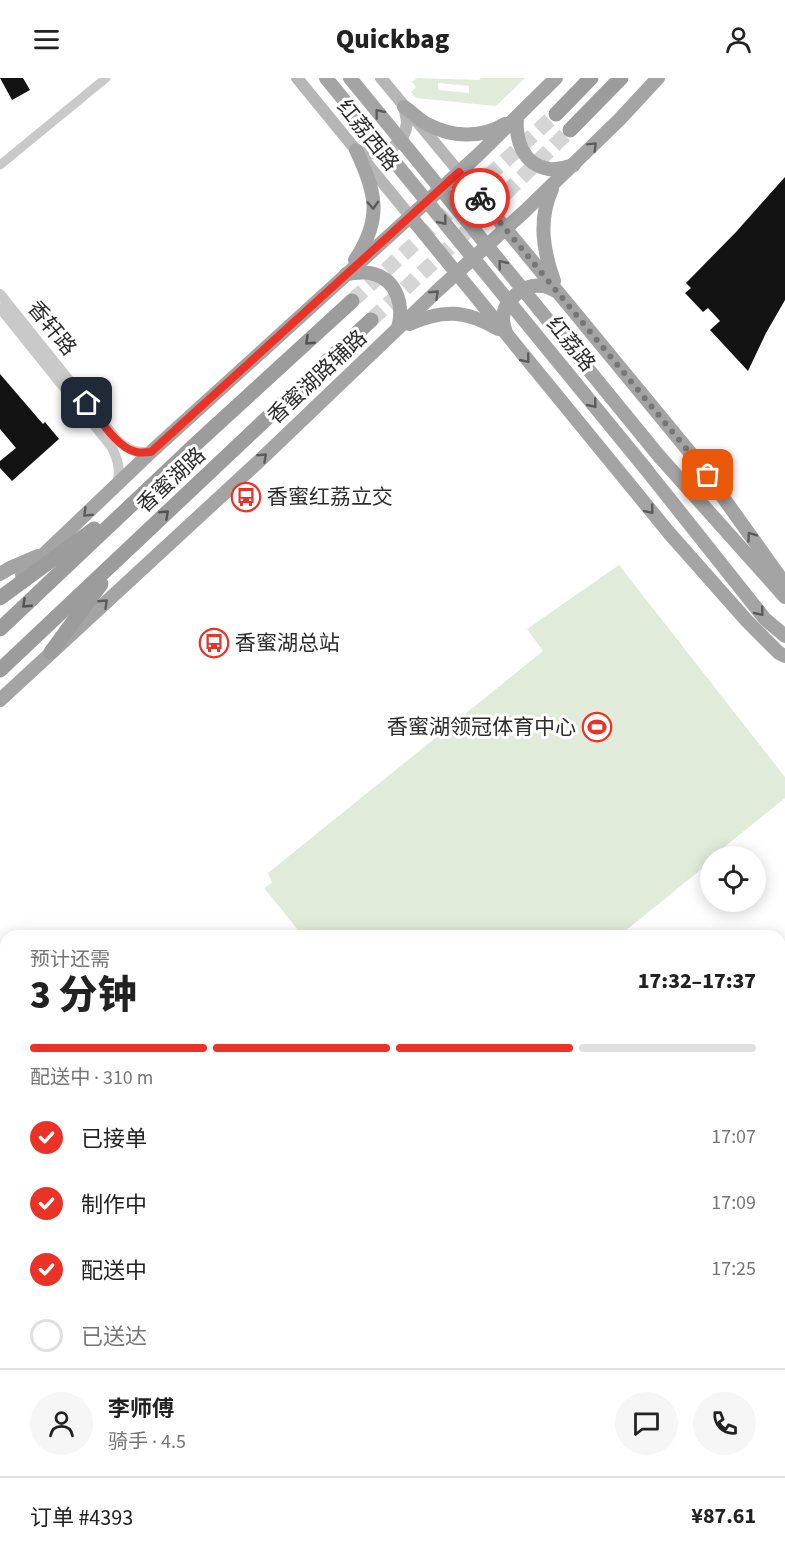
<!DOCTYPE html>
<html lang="zh">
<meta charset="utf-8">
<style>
body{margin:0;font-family:"Source Sans 3","Noto Sans SC",sans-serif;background:#f6f6f6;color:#222;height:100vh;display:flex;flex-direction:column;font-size:22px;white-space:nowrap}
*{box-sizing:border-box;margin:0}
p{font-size:20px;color:#767676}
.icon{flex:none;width:33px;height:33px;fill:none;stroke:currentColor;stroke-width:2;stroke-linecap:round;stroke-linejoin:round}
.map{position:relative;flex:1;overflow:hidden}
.sheet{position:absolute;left:0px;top:852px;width:786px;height:638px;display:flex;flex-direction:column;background:#fff;border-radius:18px 18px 0 0;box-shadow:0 3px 15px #0003}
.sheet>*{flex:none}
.tools{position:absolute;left:700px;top:768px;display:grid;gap:12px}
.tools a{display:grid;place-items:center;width:66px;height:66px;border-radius:50%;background:#fff;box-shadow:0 3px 15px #0003;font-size:30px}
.pin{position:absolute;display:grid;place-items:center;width:51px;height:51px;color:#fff;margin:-26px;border-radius:12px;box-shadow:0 3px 9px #0006}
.courier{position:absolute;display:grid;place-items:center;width:60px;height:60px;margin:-30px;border:4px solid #eb3227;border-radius:50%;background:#fff;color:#222;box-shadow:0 2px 8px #0007}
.overview em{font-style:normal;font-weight:800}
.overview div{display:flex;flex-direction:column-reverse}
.overview{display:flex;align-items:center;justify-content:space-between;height:102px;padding:0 30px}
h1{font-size:39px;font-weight:800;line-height:45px}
.bar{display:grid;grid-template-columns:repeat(4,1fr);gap:9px 6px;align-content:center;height:72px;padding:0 30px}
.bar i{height:8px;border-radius:4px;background:#e0e0e0}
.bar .selected{background:#eb3227}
.bar p{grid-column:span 4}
.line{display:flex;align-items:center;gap:15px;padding:0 30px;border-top:2px solid #e0e0e0}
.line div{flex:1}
.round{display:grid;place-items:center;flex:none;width:63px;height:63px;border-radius:32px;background:#f6f6f6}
ol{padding:0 30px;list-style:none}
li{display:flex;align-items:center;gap:18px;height:66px}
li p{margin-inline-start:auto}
li .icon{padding:6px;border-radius:50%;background:#eb3227;color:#fff;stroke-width:4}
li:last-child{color:#767676}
li i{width:33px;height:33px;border:3px solid #e0e0e0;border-radius:50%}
header{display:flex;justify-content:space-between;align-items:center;height:78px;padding:0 30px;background:#fff;font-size:27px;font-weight:800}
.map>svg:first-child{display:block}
.green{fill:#e0ebd9;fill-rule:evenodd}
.building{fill:#131313}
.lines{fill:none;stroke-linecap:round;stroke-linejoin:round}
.trunk-tunnel{stroke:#d5d5d5;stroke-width:15;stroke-dasharray:15 8;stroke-linecap:butt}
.service{stroke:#c9c9c9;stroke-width:4.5}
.minor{stroke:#c9c9c9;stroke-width:9}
.tertiary{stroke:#c9c9c9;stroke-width:10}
.secondary{stroke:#b6b6b6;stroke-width:12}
.primary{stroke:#a4a4a4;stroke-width:14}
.trunk{stroke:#9c9c9c;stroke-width:15}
.primary-bridge{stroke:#a4a4a4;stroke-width:14}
.oneway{stroke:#5c5c5c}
.oneway2{stroke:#535353}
.done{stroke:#767676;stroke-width:6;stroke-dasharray:0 10.8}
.route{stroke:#eb3227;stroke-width:8}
.labels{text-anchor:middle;stroke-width:6;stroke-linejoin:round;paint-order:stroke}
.street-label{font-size:21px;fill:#2c2c2c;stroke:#fff}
.poi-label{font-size:21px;fill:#2c2c2c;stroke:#fff;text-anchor:start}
</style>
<header><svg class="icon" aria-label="menu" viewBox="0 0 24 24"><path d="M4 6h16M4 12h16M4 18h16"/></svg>Quickbag<svg class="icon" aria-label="person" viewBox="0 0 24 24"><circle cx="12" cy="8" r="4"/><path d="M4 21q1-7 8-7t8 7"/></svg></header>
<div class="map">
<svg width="785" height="1489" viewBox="0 0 785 1489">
<rect width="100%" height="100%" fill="#fff"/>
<g class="green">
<path d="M417 0 479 2 481 0H525L496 28 416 20 411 14 416 9 412 4ZM438 5 469 8V15L438 12Z"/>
<polygon points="619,487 785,699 785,720 713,778 711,778 711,781 708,783 709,785 619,858 303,858 264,810 272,805 268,795 543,573 527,551"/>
<polygon points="0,1262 6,1270 6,1309 0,1302"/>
<polygon points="149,1484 182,1484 186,1489 154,1489"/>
</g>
<g class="building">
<polygon points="0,0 23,0 30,12 12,22"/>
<polygon points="785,99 785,222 766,255 748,293 710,252 720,243 708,230 703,234 685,215 691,210 686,205 736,154"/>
<polygon points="0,296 43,346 45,344 59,361 12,403 0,390 0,383 16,370 0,351"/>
</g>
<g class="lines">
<g class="trunk-tunnel">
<polyline points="352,223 556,36"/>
<polyline points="371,242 464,156 570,52"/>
</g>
<g class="service">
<polyline points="0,1476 6,1483"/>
<polyline points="6,1484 11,1489"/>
</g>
<polyline class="minor" points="0,87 106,0"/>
<g class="tertiary">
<path d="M0 216 117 362C128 372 136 375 151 374"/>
<path d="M0 230 111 368C118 381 121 392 117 407"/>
<polyline points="76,1489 78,1484"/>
</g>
<g class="secondary">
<polyline points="297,0 410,138"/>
<polyline points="381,0 459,94"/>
<path d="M356 72C360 73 365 75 370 75 388 77 405 64 407 45 407 41 405 35 405 31"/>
<polyline points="0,1208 6,1216"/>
<polyline points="0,1365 6,1372"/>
<polyline points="98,1484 103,1489"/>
<polyline points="226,1484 231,1489"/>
</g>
<g class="primary">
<path d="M404 29C412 34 419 42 427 46 451 59 481 61 505 46"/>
<path d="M517 39C515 62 523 87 549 91 558 92 566 89 574 87"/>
<polyline points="459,94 697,383 785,506"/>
<path d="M552 111C538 142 543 172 554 203"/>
<polyline points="410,138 670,456 747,543 779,575 785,578"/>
<path d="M355 182C383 140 376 114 356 72"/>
<path d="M346 196C355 195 365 193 374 196 398 203 404 229 398 250"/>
<path d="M409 246C443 231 466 232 498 251"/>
<path d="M506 255C505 251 503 246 503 241 503 223 524 205 542 208 546 208 552 211 556 213"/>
<polyline points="659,378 785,519"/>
<polyline points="645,390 765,541 785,558"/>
<polyline points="0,496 10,490 38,478"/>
<polyline points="22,497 151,374 478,77 556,0"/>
<polyline points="0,622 257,385 437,213 525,133 619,42 658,0"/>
<polyline points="0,1239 6,1246"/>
<polyline points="0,1325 6,1332"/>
<polyline points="130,1484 135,1489"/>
<polyline points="201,1484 205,1489"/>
</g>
<g class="trunk">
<polyline points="556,36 591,0"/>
<polyline points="570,52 621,0"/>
<polyline points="0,520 94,451"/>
<polyline points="0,551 199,363 352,223"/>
<polyline points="51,574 101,506"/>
<polyline points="0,592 371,242"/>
</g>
<g class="primary-bridge">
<polyline points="326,0 645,390"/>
<polyline points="350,0 659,378"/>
</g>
</g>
<defs><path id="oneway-chevron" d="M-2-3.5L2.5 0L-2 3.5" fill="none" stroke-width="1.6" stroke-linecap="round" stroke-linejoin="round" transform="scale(1.5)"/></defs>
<g class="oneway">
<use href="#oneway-chevron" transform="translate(379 35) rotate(-129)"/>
<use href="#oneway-chevron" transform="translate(593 68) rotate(-45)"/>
<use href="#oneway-chevron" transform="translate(373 127) rotate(88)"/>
<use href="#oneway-chevron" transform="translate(443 143) rotate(51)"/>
<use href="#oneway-chevron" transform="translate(502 186) rotate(-129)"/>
<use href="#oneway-chevron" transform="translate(435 216) rotate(-43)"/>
<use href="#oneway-chevron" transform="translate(526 281) rotate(51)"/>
<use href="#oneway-chevron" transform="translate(593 326) rotate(51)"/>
<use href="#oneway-chevron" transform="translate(263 379) rotate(-43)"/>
<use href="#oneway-chevron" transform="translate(650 432) rotate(51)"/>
<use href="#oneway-chevron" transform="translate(87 435) rotate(136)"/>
<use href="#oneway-chevron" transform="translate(751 458) rotate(-125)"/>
<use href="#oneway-chevron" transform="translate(104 525) rotate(-43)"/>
<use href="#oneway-chevron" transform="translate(760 534) rotate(51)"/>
</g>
<g class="oneway2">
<use href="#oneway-chevron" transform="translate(309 263) rotate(137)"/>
<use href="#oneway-chevron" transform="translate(165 436) rotate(-43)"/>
<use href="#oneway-chevron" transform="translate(26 526) rotate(137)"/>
</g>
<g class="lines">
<polyline class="done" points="480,120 708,397"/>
<path class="route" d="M87 325C99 340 117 370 136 374 140 375 146 374 151 374L459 94 480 120"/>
</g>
<defs>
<g id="bus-ring" transform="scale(1.5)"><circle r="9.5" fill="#fff" stroke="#eb3227" stroke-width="1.5"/><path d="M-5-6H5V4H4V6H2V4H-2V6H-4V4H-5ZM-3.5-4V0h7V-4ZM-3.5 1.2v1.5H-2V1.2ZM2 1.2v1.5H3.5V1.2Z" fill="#eb3227"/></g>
<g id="stadium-ring" transform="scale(1.5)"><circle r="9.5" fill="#fff" stroke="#eb3227" stroke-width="1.5"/><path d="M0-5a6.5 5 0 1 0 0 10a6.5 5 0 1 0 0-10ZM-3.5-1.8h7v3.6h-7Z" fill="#eb3227"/></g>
</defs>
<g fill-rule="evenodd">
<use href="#bus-ring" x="246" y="419"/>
<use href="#bus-ring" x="214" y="565"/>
<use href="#stadium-ring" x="597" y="649"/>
</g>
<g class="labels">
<g class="street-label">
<text transform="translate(368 57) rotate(51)" y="7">红荔西路</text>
<text transform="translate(52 250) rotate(51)" y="7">香轩路</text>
<text transform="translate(571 266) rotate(51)" y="7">红荔路</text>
<text transform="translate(317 299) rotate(-43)" y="7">香蜜湖路辅路</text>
<text transform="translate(171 402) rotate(-43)" y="7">香蜜湖路</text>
</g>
<g class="poi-label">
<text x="267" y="426">香蜜红荔立交</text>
<text x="235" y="572">香蜜湖总站</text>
<text x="576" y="656" text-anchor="end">香蜜湖领冠体育中心</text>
</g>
</g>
</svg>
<div class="tools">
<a><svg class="icon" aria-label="locate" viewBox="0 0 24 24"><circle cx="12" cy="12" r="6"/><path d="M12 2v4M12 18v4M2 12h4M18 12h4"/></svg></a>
</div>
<div class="pin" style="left:708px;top:397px;background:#ea580c"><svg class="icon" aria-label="bag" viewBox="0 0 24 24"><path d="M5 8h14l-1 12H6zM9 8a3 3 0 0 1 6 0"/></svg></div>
<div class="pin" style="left:87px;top:325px;background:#1f2937"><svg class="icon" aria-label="home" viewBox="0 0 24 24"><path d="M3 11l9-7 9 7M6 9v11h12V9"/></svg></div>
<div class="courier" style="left:480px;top:120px"><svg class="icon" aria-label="bike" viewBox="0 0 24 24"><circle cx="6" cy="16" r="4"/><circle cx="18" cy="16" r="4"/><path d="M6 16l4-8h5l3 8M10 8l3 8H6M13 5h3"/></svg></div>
<section class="sheet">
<div class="overview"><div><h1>3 分钟</h1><p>预计还需</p></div><em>17:32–17:37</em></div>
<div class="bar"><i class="selected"></i><i class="selected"></i><i class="selected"></i><i></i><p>配送中 · 310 m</p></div>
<ol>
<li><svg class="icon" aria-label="check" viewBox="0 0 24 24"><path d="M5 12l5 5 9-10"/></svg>已接单<p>17:07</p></li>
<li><svg class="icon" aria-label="check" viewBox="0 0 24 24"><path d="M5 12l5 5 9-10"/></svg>制作中<p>17:09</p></li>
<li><svg class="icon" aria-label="check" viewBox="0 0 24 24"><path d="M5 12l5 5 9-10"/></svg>配送中<p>17:25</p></li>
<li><i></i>已送达</li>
</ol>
<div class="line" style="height:108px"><a class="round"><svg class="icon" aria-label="person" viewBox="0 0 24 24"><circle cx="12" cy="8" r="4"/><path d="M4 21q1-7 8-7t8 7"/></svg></a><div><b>李师傅</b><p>骑手 · 4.5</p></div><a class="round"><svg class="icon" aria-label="chat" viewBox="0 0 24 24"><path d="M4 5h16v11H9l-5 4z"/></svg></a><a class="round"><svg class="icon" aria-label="phone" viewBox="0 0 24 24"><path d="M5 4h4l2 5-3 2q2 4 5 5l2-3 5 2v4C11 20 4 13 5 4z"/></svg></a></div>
<div class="line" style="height:78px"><div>订单 #4393</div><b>¥87.61</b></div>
</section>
</div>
